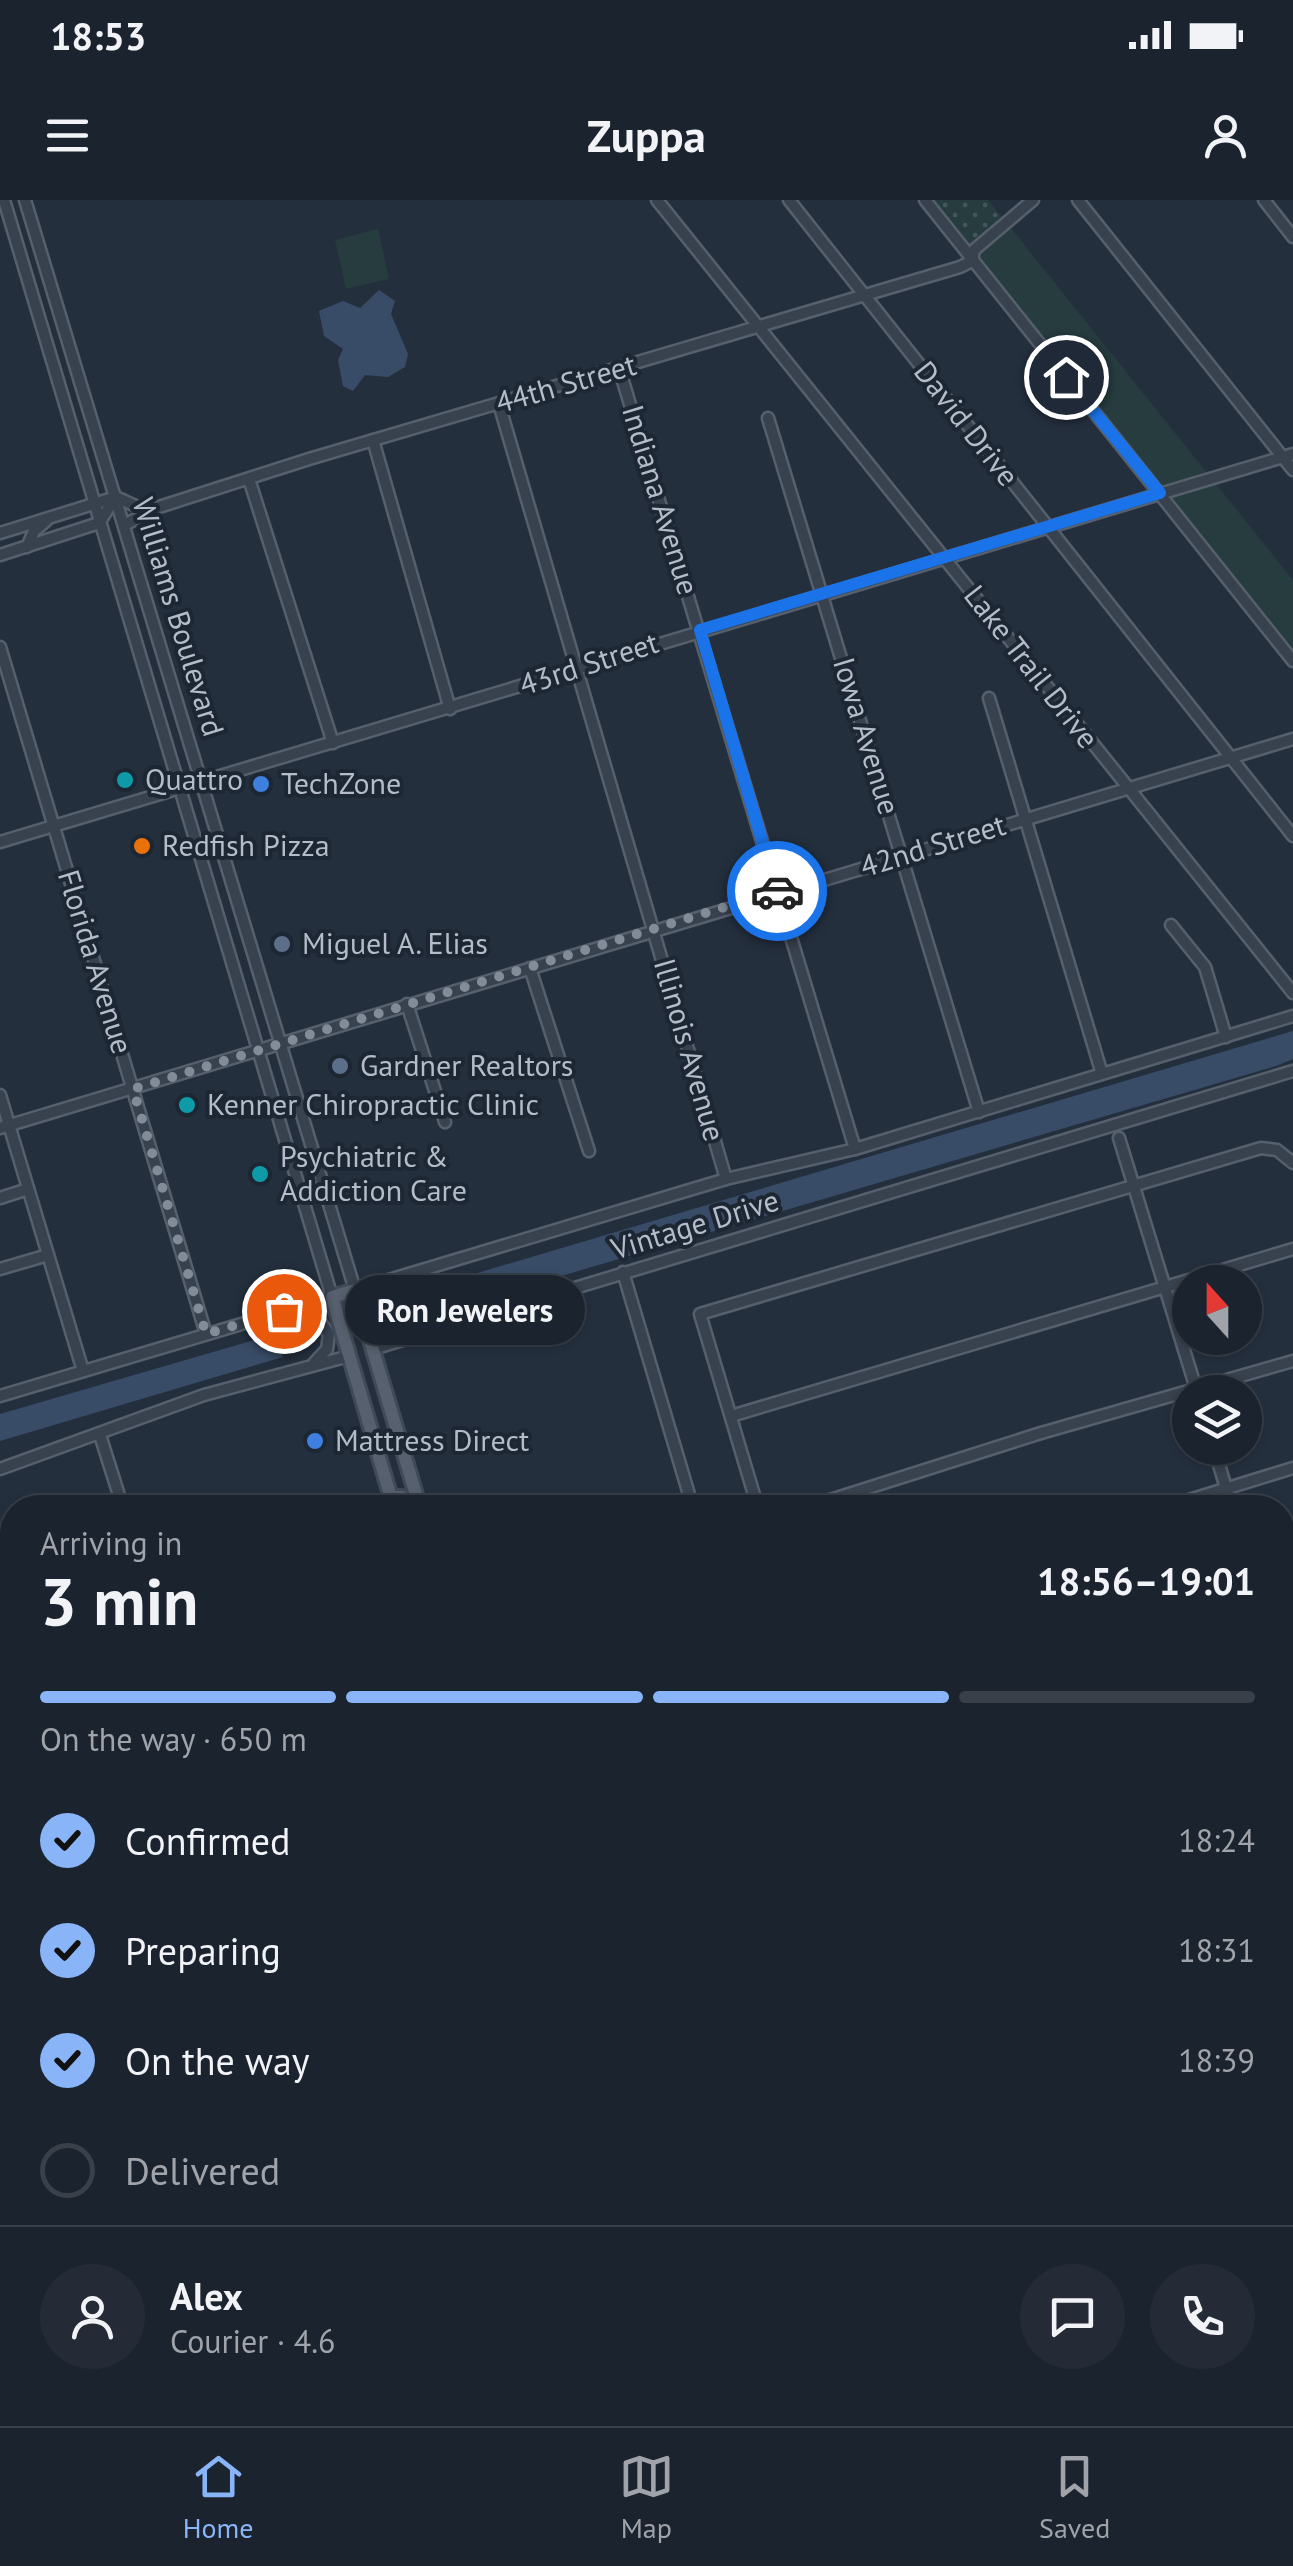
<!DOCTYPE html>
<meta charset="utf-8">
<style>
body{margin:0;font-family:"PT Sans",sans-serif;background:#242b36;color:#f1f3f6;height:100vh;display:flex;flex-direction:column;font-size:38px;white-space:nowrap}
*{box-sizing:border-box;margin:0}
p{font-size:32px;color:#a0a4aa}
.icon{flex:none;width:55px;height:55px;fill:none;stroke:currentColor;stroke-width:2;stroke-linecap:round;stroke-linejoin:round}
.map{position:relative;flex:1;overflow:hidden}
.drawer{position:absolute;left:0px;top:1295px;width:1295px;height:932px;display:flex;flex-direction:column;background:#1b232e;border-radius:40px 40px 0 0;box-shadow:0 2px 8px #0004,0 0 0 2px #39404a}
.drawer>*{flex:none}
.needle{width:65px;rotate:339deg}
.tools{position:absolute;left:1172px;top:1065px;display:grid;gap:20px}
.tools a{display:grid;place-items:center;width:90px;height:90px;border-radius:50%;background:#1b232e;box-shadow:0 2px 8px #0004,0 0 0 2px #39404a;font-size:50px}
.pin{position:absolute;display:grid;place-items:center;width:85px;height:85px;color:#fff;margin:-42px;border:5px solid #fff;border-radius:50%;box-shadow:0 2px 10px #0007}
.courier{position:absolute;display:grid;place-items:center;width:100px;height:100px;margin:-50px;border:8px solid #1a73e8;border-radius:50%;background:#fff;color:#222;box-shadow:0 2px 12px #0007}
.bubble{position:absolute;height:70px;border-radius:35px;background:#1b232e;box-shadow:0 2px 8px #0004,0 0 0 2px #39404a;font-size:32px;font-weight:800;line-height:70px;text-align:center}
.overview em{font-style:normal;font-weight:800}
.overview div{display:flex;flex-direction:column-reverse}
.overview{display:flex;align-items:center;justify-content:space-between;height:170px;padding:0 40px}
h1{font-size:65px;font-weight:800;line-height:75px}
.bar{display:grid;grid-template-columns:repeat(4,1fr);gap:15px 10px;align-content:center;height:120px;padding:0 40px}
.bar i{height:12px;border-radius:8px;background:#39404a}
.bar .selected{background:#8ab4f8}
.bar p{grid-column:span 4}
.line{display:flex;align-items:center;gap:25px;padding:0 40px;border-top:2px solid #39404a}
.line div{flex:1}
.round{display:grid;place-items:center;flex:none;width:105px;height:105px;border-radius:52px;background:#242b36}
ol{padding:0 40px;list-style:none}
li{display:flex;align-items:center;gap:30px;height:110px}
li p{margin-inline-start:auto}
li .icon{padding:10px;border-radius:50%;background:#8ab4f8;color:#111;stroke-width:4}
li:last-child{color:#a0a4aa}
li i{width:55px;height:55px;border:5px solid #39404a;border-radius:50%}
.status{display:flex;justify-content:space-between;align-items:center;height:70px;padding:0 50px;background:#1b232e;direction:ltr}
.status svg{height:28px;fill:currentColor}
header{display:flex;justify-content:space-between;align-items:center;height:130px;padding:0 40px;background:#1b232e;font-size:45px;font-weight:800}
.tab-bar{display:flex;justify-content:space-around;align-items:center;height:140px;border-top:2px solid #39404a;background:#1b232e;font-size:28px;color:#a0a4aa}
.tab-bar a{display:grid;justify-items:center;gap:5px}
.tab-bar .selected{color:#8ab4f8}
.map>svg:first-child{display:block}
.grass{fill:#263c3f}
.park{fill:url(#park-dots)}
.water{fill:#394c67}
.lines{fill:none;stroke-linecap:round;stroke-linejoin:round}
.minor-casing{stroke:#565f6c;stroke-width:15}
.major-casing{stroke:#414a57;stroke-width:18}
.minor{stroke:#38414e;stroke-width:10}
.major{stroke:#56606e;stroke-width:12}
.done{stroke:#828b98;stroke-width:10;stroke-dasharray:0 18}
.route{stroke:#1a73e8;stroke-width:12}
.culture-dot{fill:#0f9aa8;stroke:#1d2633;stroke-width:4}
.shop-dot{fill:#3f7fe0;stroke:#1d2633;stroke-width:4}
.food-dot{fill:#e8710a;stroke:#1d2633;stroke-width:4}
.service-dot{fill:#5c6f8a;stroke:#1d2633;stroke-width:4}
.labels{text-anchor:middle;stroke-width:8;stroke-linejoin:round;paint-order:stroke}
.street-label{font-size:30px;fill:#b4bcc9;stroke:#1d2633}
.poi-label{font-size:30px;fill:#b4bcc9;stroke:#1d2633;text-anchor:start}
</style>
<div class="status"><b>18:53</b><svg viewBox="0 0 49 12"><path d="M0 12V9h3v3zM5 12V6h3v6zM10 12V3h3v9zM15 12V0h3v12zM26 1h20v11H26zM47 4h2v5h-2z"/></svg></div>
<header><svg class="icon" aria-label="menu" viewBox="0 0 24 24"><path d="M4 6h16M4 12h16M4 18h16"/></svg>Zuppa<svg class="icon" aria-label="person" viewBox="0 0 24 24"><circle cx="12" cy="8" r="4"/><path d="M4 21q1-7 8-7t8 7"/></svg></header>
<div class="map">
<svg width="1293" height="2226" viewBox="0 0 1293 2226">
<defs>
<pattern id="park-dots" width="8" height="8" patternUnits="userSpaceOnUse" patternTransform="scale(2.5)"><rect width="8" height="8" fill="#263c3f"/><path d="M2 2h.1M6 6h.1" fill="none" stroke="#435659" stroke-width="1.8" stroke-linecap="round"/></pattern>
</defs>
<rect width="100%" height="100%" fill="#242f3e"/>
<g class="grass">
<polygon points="1006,22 1293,380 1293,450 974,50"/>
<polygon points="378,29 389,79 346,89 335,40"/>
</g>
<polygon class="park" points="934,0 988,0 1006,22 974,50"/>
<g class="water">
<polygon points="379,90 395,101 391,114 408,154 405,167 388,177 365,175 353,191 343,186 338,160 343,149 324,136 319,111 343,101 360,108"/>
<polygon points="1293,831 1293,859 1276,866 418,1118 410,1093"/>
<polygon points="275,1134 283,1157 0,1241 0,1214"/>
</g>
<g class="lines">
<g class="minor-casing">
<g id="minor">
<polyline points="25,0 355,1090 726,979 855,949 1293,816"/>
<polyline points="657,0 1293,793"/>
<polyline points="789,0 1293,636"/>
<polyline points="925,0 1293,461"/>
<polyline points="1078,0 1293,270"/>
<polyline points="1264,0 1293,37"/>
<polyline points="619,168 855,949"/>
<polyline points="499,204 726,979"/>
<polyline points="768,218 979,912"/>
<polyline points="373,240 450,509"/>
<polyline points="249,279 333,543"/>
<polyline points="116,297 142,309 153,308"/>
<polyline points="124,325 159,307 309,259 960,67 972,61 974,50 1033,0"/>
<polyline points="0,333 116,297"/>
<polyline points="27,347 34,331 46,321"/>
<polyline points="0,355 99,323 115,298"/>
<polyline points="0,447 206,1134"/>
<polyline points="989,498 1102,874"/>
<polyline points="0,642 1293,254"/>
<polyline points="1171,725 1205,767 1226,837"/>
<polyline points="530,768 589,951"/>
<polyline points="407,804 445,922"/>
<polyline points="0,895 83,1171"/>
<polyline points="0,928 1293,539"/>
<polyline points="1119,938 1197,1192"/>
<polyline points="0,998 28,989"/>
<polyline points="0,1069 48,1055"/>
<polyline points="623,1072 693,1308"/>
<polyline points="399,1080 385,1097 385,1113 396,1128 416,1135"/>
<polyline points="297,1111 315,1115 329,1134 327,1149 314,1163"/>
<polyline points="373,1149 1293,871"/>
<polyline points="0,1196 332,1097 4,0"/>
<polyline points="731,1216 1293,1049"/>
<polyline points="100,1235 123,1308"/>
<polyline points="1214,1248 1232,1308"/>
<polyline points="0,1269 204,1195 349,1156"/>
<polyline points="758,1308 700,1114 1261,948 1277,950 1293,963"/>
<polyline points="805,1308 1041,1233 1293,1161"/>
<polyline points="1163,1308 1293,1268"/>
<polyline points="0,1345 12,1387"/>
<polyline points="1282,1383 1293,1380"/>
<polyline points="1282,1478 1293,1513"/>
<polyline points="0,1550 12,1546"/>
<polyline points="1282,1604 1293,1601"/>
<polyline points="0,1788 12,1830"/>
<polyline points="1282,1850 1293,1882"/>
<polyline points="1282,1984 1293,1980"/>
<polyline points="1282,2097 1293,2094"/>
<polyline points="0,2124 12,2121"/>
<polyline points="1282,2212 1286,2226"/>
<polyline points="129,2215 132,2226"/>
<polyline points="262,2215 266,2226"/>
<polyline points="398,2215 402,2226"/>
<polyline points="531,2215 534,2226"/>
<polyline points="1050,2215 1053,2226"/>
<polyline points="1173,2215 1176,2226"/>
<polyline points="616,2226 653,2215"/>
</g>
</g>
<g class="major-casing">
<g id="major">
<polyline points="391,1297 402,1297 410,1308"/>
<polyline points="394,1308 332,1097 355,1090 420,1308"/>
<polyline points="668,2215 672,2226"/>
<polyline points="694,2215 697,2226"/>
</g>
</g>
<use href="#minor" class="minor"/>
<use href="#major" class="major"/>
</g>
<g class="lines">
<polyline class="done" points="284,1111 206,1134 133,889 777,691"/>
<polyline class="route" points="777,691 700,430 1160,293 1066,177"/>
</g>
<g class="culture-dot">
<circle cx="125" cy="580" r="10"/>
<circle cx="187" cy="905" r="10"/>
<circle cx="260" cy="974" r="10"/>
</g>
<g class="shop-dot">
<circle cx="261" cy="584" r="10"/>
<circle cx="315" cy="1241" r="10"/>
</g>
<circle class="food-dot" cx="142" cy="646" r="10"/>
<g class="service-dot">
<circle cx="282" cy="744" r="10"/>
<circle cx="340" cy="866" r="10"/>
</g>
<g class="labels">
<g class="street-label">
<text transform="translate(566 184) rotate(-16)" y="10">44th Street</text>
<text transform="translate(966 224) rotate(52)" y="10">David Drive</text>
<text transform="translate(660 300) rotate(73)" y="10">Indiana Avenue</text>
<text transform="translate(178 417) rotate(73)" y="10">Williams Boulevard</text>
<text transform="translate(589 464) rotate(-18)" y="10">43rd Street</text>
<text transform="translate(1031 467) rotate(52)" y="10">Lake Trail Drive</text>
<text transform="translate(866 536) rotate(73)" y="10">Iowa Avenue</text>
<text transform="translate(933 646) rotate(-17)" y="10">42nd Street</text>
<text transform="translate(95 762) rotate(73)" y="10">Florida Avenue</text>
<text transform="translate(689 850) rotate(74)" y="10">Illinois Avenue</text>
<text transform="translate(695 1025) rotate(-17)" y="10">Vintage Drive</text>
</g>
<g class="poi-label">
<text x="145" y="590">Quattro</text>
<text x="281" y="594">TechZone</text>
<text x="162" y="656">Redfish Pizza</text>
<text x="302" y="754">Miguel A. Elias</text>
<text x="360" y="876">Gardner Realtors</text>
<text x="207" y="915">Kenner Chiropractic Clinic</text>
<text x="280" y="967">Psychiatric &amp;<tspan x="280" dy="34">Addiction Care</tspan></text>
<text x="335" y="1251">Mattress Direct</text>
</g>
</g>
</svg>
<div class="tools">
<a><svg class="needle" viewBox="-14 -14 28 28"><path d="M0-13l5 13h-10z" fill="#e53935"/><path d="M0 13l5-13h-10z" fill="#a0a4aa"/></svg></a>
<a><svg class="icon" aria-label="layers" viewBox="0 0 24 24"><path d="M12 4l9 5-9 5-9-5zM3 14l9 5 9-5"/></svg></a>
</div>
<div class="pin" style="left:284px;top:1111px;background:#ea580c"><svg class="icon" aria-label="bag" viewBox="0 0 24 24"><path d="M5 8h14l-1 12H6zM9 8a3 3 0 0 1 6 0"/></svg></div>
<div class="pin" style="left:1066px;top:177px;background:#1f2937"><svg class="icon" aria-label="home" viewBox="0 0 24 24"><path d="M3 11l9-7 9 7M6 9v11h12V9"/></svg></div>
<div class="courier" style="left:777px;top:691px"><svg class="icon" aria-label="car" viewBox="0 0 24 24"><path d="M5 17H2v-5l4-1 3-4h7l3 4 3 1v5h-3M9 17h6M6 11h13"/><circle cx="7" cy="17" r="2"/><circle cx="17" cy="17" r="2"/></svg></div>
<div class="bubble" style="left:345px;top:1075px;width:240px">Ron Jewelers</div>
<section class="drawer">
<div class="overview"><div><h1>3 min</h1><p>Arriving in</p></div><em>18:56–19:01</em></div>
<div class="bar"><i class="selected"></i><i class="selected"></i><i class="selected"></i><i></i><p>On the way · 650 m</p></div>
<ol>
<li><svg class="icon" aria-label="check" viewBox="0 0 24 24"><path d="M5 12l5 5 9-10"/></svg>Confirmed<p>18:24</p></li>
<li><svg class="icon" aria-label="check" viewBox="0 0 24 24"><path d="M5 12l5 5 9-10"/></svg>Preparing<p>18:31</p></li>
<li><svg class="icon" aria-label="check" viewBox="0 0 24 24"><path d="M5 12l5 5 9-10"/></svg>On the way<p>18:39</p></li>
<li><i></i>Delivered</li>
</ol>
<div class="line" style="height:180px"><a class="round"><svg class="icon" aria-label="person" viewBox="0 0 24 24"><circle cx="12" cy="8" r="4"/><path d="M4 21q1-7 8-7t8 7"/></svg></a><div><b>Alex</b><p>Courier · 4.6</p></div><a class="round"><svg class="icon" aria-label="chat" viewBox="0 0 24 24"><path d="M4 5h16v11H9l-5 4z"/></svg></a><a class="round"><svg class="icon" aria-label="phone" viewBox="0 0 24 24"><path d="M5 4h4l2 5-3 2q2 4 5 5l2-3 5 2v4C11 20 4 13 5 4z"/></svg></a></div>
</section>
</div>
<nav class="tab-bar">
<a class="selected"><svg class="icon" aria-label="home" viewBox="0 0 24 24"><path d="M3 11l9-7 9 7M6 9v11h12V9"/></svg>Home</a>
<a><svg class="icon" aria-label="map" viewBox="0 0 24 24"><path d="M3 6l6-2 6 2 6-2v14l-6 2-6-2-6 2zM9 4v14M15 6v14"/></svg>Map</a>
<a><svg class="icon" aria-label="saved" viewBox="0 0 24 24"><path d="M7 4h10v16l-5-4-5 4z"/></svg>Saved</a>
</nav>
